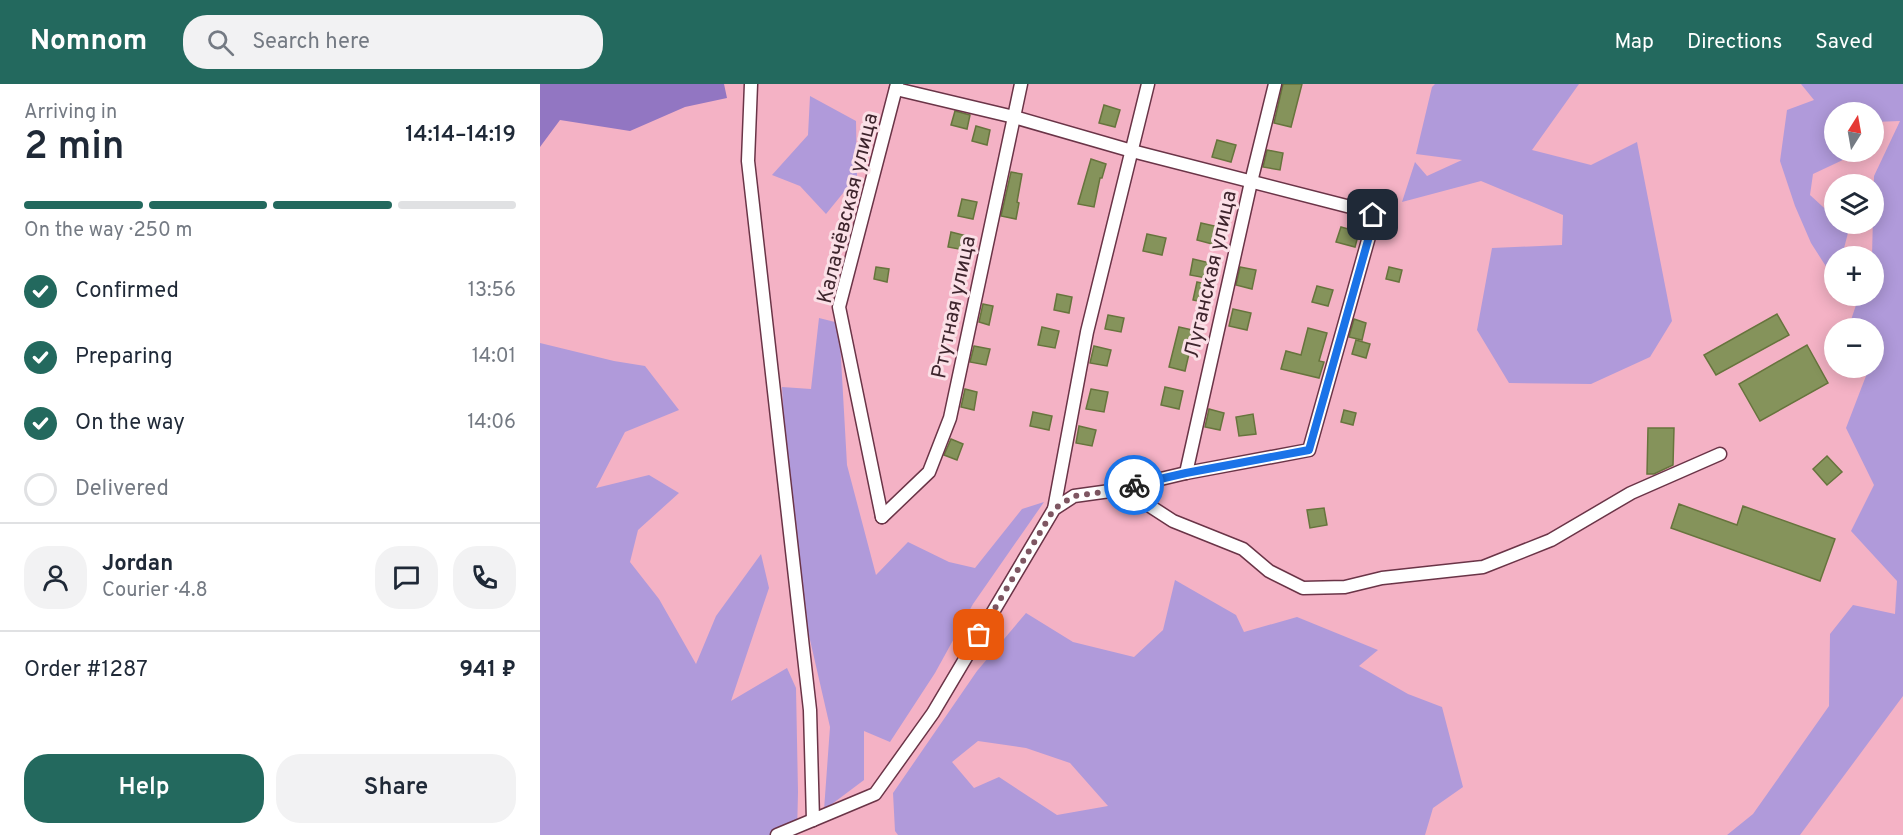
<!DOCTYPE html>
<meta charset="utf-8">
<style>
body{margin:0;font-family:Overpass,sans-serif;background:#f2f2f3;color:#1f2937;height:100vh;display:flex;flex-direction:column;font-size:22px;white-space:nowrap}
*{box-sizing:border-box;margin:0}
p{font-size:20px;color:#747a83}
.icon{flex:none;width:33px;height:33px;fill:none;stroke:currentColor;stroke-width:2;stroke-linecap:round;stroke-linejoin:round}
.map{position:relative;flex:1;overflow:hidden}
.details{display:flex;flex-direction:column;background:#fff;width:540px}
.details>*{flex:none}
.needle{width:39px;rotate:11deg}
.fabs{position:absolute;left:1284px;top:18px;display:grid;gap:12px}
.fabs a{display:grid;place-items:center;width:60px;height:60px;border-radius:50%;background:#fff;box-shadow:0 3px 15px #0003;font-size:30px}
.pin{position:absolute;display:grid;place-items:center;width:51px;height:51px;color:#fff;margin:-26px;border-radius:12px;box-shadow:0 3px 9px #0006}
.courier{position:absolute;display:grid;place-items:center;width:60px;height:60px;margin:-30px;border:4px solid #1a73e8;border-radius:50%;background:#fff;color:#222;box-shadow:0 2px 8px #0007}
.overview em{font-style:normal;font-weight:600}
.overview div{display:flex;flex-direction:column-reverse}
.overview{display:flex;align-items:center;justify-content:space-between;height:102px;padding:0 24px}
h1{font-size:39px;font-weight:600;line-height:45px}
.bar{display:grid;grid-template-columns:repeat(4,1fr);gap:9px 6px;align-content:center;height:72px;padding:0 24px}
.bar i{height:8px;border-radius:4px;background:#e0e1e3}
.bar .current{background:#23695e}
.bar p{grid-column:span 4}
.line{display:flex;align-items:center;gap:15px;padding:0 24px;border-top:2px solid #e0e1e3}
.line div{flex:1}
.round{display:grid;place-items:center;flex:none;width:63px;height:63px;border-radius:24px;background:#f2f2f3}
ol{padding:0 24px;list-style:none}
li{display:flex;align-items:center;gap:18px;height:66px}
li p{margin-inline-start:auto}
li .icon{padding:6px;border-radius:50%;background:#23695e;color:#fff;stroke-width:4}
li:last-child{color:#747a83}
li i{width:33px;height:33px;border:3px solid #e0e1e3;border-radius:50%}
.button{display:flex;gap:12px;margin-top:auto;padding:12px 24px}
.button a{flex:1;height:69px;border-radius:24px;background:#23695e;color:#fff;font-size:24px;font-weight:600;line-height:69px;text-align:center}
.button a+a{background:#f2f2f3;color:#1f2937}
header{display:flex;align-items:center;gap:36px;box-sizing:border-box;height:84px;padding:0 30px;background:#23695e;color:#fff}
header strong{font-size:28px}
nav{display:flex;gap:33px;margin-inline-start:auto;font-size:21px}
.search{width:420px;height:54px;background:#f2f2f3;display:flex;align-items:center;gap:15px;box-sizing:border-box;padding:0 21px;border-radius:24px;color:#747a83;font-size:22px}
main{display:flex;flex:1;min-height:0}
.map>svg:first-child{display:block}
.green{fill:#b09ada;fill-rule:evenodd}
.forest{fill:#9276c2}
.building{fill:#85935b;stroke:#67743d;stroke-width:1.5}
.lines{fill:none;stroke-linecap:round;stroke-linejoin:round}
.minor-casing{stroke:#6a3447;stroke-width:15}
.minor{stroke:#fff;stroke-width:12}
.done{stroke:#7e5662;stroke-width:6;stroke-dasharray:0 10.8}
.route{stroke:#1a73e8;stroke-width:8}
.labels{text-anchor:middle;stroke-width:6;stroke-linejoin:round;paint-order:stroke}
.street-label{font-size:21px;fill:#3e252d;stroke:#fbe0e7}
</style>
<header>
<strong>Nomnom</strong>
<div class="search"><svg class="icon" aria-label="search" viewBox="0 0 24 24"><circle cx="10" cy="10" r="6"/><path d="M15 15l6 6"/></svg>Search here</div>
<nav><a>Map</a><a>Directions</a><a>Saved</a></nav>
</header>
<main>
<section class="details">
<div class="overview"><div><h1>2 min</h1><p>Arriving in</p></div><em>14:14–14:19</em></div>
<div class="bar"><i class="current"></i><i class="current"></i><i class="current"></i><i></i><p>On the way · 250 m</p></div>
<ol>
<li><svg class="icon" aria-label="check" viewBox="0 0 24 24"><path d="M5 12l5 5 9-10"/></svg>Confirmed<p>13:56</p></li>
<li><svg class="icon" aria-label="check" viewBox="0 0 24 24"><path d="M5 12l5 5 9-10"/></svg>Preparing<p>14:01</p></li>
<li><svg class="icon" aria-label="check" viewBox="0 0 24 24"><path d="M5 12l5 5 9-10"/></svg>On the way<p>14:06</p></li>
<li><i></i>Delivered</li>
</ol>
<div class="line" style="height:108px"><a class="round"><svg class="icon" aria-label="person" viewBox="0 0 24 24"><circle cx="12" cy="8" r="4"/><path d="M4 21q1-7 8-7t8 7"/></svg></a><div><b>Jordan</b><p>Courier · 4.8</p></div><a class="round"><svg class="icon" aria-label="chat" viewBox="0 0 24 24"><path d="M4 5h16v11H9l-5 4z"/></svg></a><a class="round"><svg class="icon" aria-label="phone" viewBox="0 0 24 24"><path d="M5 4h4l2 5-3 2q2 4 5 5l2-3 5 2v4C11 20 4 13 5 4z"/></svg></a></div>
<div class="line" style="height:78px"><div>Order #1287</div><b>941 ₽</b></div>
<div class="button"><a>Help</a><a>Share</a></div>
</section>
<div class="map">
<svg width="1363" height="751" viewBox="0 0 1363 751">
<rect width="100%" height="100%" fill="#f4b2c5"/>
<g class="green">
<polygon points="895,0 1039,0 992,66 1051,81 1097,58 1132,237 1110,273 1051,300 969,299 937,246 952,164 1022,161 1023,131 941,97 862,118 875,78 887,92 922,76 876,70 892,3"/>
<polygon points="1261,0 1363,0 1363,612 1260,751 1187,751 1213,730 1289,622 1290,550 1313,521 1355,530 1357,497 1311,447 1334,401 1306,344 1329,284 1334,284 1334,244 1313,244 1310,239 1319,212 1334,212 1334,172 1332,172 1334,92 1360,37 1334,38 1334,28 1294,28 1294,68 1311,68 1307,74 1273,90 1270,111 1294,133 1294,140 1303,140 1309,145 1302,172 1294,172 1294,195 1271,159 1255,122 1240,77 1247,26 1274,16"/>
<polygon points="270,12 316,37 317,92 286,130 260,102 232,91 268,51"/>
<polygon points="279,234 299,239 307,381 336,491 368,458 409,478 435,484 482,425 504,418 433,520 395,589 350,658 324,647 324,696 284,726 290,643 251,473 242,303 271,305"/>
<polygon points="0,259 74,277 105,282 139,326 85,348 56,404 109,391 139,409 98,446 90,478 119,515 156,580 176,532 221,470 229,504 191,617 247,584 256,604 258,708 257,751 0,751"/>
<path d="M635 496 696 531 704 548 757 533 838 566 819 582 868 610 902 623 923 703 893 724 885 751H358L355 747 353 709 437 587 486 529 533 558 594 573 623 546ZM438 657 486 664 530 679 568 722 517 731 459 693 434 704 412 678Z"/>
</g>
<polygon class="forest" points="0,0 184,0 187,14 145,23 90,47 20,36 0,63"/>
<g class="building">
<polygon points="743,0 762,0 751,43 734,39"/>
<polygon points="564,21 580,26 575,43 559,39"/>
<polygon points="415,27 430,31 427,45 411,41"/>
<polygon points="436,42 450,46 447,61 432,57"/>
<polygon points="677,56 696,61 691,78 672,73"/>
<polygon points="727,66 743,69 740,86 723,83"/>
<polygon points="551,75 566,80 562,94 560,94 554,123 538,120"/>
<polygon points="471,88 482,90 477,118 479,119 476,135 461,132"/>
<polygon points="422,115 437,118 433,135 418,132"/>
<polygon points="661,139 679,143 676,161 657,156"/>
<polygon points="801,143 819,148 815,163 796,158"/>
<polygon points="411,148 427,152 424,166 408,163"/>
<polygon points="607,150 626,154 622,171 603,167"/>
<polygon points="653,175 670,179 666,194 650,191"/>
<polygon points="336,183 349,185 347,198 334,195"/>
<polygon points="700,183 716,186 712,205 696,201"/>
<polygon points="849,183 862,186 859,198 846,195"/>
<polygon points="657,198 671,201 667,219 653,216"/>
<polygon points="777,202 793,206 788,222 772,218"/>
<polygon points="517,210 532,213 529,229 514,226"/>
<polygon points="443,220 453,222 449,241 439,238"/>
<polygon points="693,225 711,229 707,246 689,242"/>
<polygon points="1237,230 1249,251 1176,291 1164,271"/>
<polygon points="568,231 584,234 581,248 565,245"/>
<polygon points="814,235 826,239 822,256 809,253"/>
<polygon points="502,243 519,247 515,264 498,261"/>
<polygon points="639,243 657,247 653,262 651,261 645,287 629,283"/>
<polygon points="768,244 787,249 779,277 784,278 779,294 741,285 746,267 761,271"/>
<polygon points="816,256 830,260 826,274 812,270"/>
<polygon points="1267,261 1288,299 1220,337 1199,300"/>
<polygon points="434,262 450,265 446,281 430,278"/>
<polygon points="554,262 571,266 567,282 550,279"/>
<polygon points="625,303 643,307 639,325 621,321"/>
<polygon points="425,305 437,308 434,326 421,323"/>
<polygon points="551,305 568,308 564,328 546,325"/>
<polygon points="669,325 684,329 680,346 665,343"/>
<polygon points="804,326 816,329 813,341 801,338"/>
<polygon points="493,328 512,332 509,346 490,342"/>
<polygon points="713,330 716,350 699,352 696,333"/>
<polygon points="539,342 556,346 552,362 536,359"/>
<polygon points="1108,344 1134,344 1133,381 1114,390 1107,390"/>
<polygon points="411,355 423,360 417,376 404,371"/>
<polygon points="1287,372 1302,388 1287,401 1273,385"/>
<polygon points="1139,420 1197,441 1203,422 1295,455 1280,497 1131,444"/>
<polygon points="784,424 787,441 770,444 767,426"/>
</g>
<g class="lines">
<g class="minor-casing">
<g id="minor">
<polyline points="211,0 208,77 270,626 273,736 335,710 393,629 514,425 534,412 570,407 646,389 769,366 834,135 833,131 830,128 592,67 474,33 356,5"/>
<polyline points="646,389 711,98 735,0"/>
<polyline points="582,404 633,437 703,465 729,487 763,504 805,503 842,494 943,483 1011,456 1091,409 1180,370"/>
<polyline points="514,425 547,248 608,0"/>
<polyline points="342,433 389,388 410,334 481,0"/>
<polyline points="342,433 299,223 357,0"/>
<polyline points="237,751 273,736"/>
</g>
</g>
<use href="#minor" class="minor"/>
</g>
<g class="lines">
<polyline class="done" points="439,551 514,425 534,412 570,407 594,401"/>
<polyline class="route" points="594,401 646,389 769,366 834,135 833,131"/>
</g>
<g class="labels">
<g class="street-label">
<text transform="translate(307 124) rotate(-76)" y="7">Калачёвская улица</text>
<text transform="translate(670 190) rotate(-77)" y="7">Луганская улица</text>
<text transform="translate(413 223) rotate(-78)" y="7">Ртутная улица</text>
</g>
</g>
</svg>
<div class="fabs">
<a><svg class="needle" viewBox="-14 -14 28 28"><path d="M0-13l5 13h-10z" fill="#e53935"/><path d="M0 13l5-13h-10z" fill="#747a83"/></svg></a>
<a><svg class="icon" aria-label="layers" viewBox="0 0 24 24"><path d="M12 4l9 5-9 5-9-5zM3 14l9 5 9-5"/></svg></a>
<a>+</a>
<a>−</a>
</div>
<div class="pin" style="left:439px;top:551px;background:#ea580c"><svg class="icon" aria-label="bag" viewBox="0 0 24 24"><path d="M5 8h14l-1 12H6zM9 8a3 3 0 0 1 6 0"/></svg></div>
<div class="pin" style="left:833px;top:131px;background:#1f2937"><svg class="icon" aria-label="home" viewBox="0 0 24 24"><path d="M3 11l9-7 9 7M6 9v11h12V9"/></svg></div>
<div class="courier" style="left:594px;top:401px"><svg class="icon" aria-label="bike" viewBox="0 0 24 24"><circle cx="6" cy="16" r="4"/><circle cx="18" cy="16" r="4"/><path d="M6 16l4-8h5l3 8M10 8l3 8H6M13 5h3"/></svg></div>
</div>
</main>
